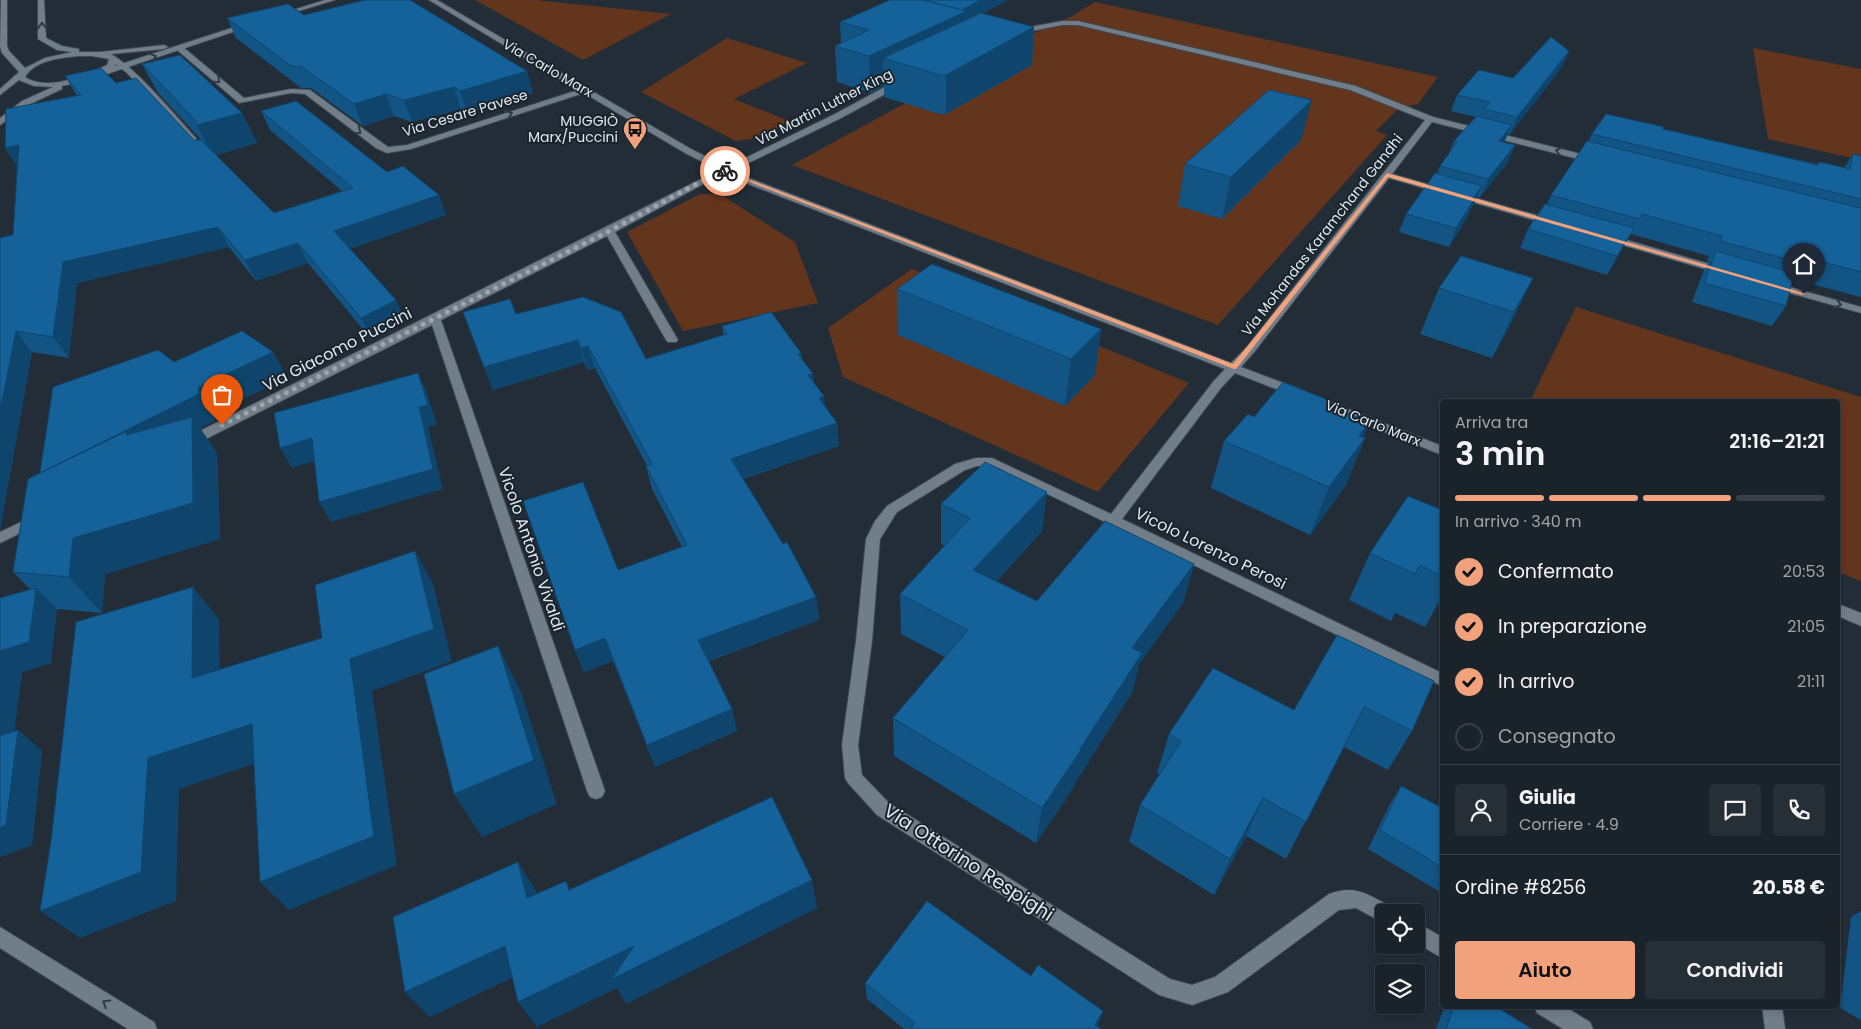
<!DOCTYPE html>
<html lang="it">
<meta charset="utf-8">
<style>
body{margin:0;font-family:Poppins,sans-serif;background:#272f36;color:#f1f3f6;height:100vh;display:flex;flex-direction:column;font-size:19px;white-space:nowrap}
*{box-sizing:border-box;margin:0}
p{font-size:16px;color:#9fa4a8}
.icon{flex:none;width:28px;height:28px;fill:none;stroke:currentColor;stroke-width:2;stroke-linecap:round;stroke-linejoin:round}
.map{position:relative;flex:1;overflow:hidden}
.sheet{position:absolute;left:1440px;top:399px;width:400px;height:610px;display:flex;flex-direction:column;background:#1a222a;border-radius:5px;box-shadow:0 2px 8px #0003,0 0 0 1px #383f47}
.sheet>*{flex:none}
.fabs{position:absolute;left:1375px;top:904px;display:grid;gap:10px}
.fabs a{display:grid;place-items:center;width:50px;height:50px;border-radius:5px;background:#1a222a;box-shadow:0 2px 8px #0003,0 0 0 1px #383f47;font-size:25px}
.pin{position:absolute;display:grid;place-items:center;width:42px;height:42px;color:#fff;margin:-51px -21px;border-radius:50% 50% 50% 0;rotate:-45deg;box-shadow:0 0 5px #0007}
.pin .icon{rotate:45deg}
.courier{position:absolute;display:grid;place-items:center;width:50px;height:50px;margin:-25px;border:4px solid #f1a17b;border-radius:50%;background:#fff;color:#222;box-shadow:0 1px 6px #0007}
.head em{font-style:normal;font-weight:600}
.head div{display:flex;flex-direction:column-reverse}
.head{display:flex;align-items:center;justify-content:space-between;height:85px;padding:0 15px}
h1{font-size:32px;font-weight:600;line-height:38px}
.bar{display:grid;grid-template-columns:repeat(4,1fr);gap:8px 5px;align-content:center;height:60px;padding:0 15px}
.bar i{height:6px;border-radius:4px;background:#383f47}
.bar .active{background:#f1a17b}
.bar p{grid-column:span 4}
.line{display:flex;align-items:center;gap:12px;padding:0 15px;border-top:1px solid #383f47}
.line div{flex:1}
.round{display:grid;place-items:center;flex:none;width:52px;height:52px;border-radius:5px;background:#272f36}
ol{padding:0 15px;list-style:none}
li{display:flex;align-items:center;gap:15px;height:55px}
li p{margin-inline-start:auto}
li .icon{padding:5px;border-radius:50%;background:#f1a17b;color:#111;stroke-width:4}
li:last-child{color:#9fa4a8}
li i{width:28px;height:28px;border:2px solid #383f47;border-radius:50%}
.primary-button{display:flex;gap:10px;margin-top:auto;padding:10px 15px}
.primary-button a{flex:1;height:58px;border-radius:5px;background:#f1a17b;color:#111;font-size:20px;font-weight:600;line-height:58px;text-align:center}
.primary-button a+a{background:#272f36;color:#f1f3f6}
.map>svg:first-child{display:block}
.green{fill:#64351d}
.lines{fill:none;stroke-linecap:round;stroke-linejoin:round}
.minor-casing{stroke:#3e4850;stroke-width:2}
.tertiary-casing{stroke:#3e4850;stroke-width:2}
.minor{fill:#717e8a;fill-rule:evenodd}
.tertiary{fill:#717e8a;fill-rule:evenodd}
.wall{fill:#125484}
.shaded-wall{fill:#0f456c}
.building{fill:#15629a;stroke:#0f456c}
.oneway{stroke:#2f3a44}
.route{fill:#f1a17b}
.done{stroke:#9da6ae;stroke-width:5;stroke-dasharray:0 9}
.labels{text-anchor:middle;stroke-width:4;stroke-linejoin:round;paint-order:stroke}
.far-street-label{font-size:14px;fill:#dfe7ed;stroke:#19242d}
.far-poi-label{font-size:14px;fill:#dfe7ed;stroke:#19242d;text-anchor:end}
.street-label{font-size:16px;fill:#dfe7ed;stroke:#19242d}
.near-street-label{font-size:19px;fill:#dfe7ed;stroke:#19242d}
</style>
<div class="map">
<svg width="1861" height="1029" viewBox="0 0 1861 1029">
<rect width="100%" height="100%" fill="#222d38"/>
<g class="green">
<polygon points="475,0 535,0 671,14 583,60"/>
<polygon points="1095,2 1438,77 1418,104 1399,108 1376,131 1387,135 1218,325 792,165 1028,36 1072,16"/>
<polygon points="727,38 807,63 734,99 792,122 751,139 736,141 641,92"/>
<polygon points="1753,48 1861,69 1861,160 1768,139"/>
<polygon points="700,194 720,194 795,242 818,303 683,331 627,232"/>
<polygon points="912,269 1189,383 1098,492 843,377 828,328"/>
<polygon points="1576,307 1861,397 1861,581 1838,572 1838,401 1530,401"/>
</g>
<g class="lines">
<g class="minor-casing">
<g id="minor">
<path d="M429 0H437L691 149 727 167 835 114 896 81H902V85L841 118 734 170 749 178 1231 363 1247 347 1425 120 1350 90 1078 25H1062L1017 34 1013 32 1014 30 1062 21H1078L1356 86 1433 117 1597 158 1598 160 1594 163 1432 122 1392 174 1557 221V225H1551L1389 178 1255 351 1241 367 1302 390 1304 393 1302 396H1294L1235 373 1221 388 1122 519 1442 673V686L990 466H977L965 470 897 512 880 539 872 641 858 745 862 775 889 803 1170 979 1192 985 1215 977 1329 894C1355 884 1369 895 1391 907L1393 912H1384V923L1356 908 1339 910 1228 992 1192 1005 1159 995 877 815 848 783 845 778 842 745 856 641 866 539 875 521 887 506 955 464 976 458H992L1111 514 1213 382 1225 369 743 182 726 174 707 182 615 232 678 340 676 342H668L666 340 607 236 441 320 605 791 602 797 596 799 590 797 587 791 432 325 194 445H184L183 442 184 439 719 170 685 153 584 93 411 149 387 153 376 148 305 94 291 93 239 103 176 49 183 47 244 98 291 89 310 90 388 147 407 145 578 90Z"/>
<path d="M109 55C124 54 183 124 196 138V142H190L127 73 109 59Z"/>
<polygon points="1609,235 1727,269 1728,271 1727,273 1719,273 1605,240 1604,238"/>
<polygon points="1772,282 1861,307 1861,313 1768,287 1767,285 1768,283"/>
<polygon points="1318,397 1442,446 1442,455 1314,404 1312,401"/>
<polygon points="36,515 41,517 43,520 41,523 0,543 0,532"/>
<polygon points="1838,604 1861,613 1861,626 1838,616"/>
<polygon points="1416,922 1442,937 1442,958 1416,943"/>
<polygon points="0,927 154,1022 157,1029 128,1029 0,948"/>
<polygon points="1534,1006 1564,1006 1590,1022 1593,1029 1563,1029 1537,1013"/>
<polygon points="1762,1006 1782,1006 1785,1029 1765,1029"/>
</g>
</g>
<g class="tertiary-casing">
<g id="tertiary">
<path d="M1 0H7V46L9 51 25 68 45 58 72 52 57 50 38 39V0H44L46 38 62 46 79 49V52H100L164 45 168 47 164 49 111 54 117 58 115 66 247 23 254 25 89 80 62 86V89L28 105 0 125V118L22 101 53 87 34 86 19 80 0 95V89L19 72 2 53 0 47ZM78 56H92L109 59 107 65C86 75 48 92 25 77 35 60 60 58 78 56Z"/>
<polygon points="325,0 335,0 282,16 277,15"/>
</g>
</g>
<use href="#minor" class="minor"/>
<use href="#tertiary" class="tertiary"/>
</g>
<g class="wall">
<polygon points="983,14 1034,27 1032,65 946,114 940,114 884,97 884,86 871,93 837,82 835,46 841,43 840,22"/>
<polygon points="304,15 527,71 533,93 467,113 461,109 412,122 394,116 363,126 311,88 301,88 236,38 227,18"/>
<polygon points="1569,51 1562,67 1510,134 1508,134 1504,142 1508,162 1480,197 1478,196 1474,204 1470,210 1467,217 1449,247 1399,232 1406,214 1437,174 1440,166 1449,153 1454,141 1476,117 1451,111 1457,95 1513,78"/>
<polygon points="142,64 242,113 257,143 216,155 274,213 342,191 270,130 261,111 387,172 446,215 350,249 396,300 405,321 371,339 308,263 256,281 229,247 77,283 69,358 32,352 0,530 0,238 13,235 17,166 5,148 77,96 65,76 116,83 194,140 207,146 158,93"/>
<polygon points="1663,129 1817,164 1819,162 1844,168 1853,154 1861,156 1861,296 1860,297 1793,279 1786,306 1772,326 1692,302 1704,270 1709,262 1707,261 1709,256 1631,234 1607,275 1520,248 1528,229 1547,204 1551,195 1588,142 1592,134"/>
<polygon points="1301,140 1222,219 1178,206 1185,164"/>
<polygon points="1533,278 1511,323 1492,358 1420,334 1439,288"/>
<polygon points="897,289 1101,329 1095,375 1065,406 898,335"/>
<polygon points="463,312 516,314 646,359 723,335 722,326 801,353 802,359 813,374 814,382 825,407 837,423 839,446 743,479 816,597 819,620 709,661 732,709 737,731 655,767 613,661 584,672 575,650 618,570 682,547 652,489 646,466 647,466 595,368 588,370 584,362 493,390"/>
<polygon points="242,331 273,352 287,377 215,413 215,420 200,428 217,453 220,539 105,574 102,613 56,609 51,663 22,672 14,732 18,730 42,751 32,845 0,857 0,598 30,589 13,572 28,479 40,473 53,387 158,350 174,362"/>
<polygon points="1338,404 1336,408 1369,422 1363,437 1365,438 1346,485 1310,535 1211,488 1224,441 1254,417"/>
<polygon points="1047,492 1042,531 997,581 1037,601 1194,564 1183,603 1139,664 1133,691 1075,783 1074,787 1036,843 894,756 893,718 945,657 901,634 900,594 945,546 941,544 941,504"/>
<polygon points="1442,510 1442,597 1425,627 1395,613 1391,621 1349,600 1370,553"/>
<polygon points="1337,635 1412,731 1388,770 1344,747 1286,859 1246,836 1214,895 1129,842 1140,805 1160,774 1157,773 1169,734 1294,710"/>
<polygon points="1401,786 1442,808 1442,893 1368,849 1390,804"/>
<polygon points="1861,911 1861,1020 1840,1008 1851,917"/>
<polygon points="865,983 1098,1026 1101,1029 904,1029 867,999"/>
<polygon points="1445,1006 1495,1006 1532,1029 1436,1029"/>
</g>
<g class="shaded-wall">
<polygon points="981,0 1008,0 967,22 883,58 884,86 871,93 869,56"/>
<polygon points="1034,27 1032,65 946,114 946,75"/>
<polygon points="1569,51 1562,67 1510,134 1517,117"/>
<polygon points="527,71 533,93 467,113 460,91"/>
<polygon points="454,87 461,109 412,122 404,100"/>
<polygon points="386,94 394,116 363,126 354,104"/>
<polygon points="1312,100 1301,140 1222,219 1231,177"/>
<polygon points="242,113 257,143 213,156 197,125"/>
<polygon points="1512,125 1504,142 1499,141"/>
<polygon points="19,145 17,166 5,148"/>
<polygon points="1515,145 1508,162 1480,197 1488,179"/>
<polygon points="1482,186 1474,204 1470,210 1467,217 1449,247 1456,228 1473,198"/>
<polygon points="439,195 446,215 343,251 334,231"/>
<polygon points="218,227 229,247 77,283 69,358 53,337 63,262"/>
<polygon points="1634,228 1623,247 1607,275 1617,256"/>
<polygon points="298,243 308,263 256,281 245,260"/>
<polygon points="1533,278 1511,323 1492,358 1514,312"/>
<polygon points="396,300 405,321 371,339 361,318"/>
<polygon points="1101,329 1095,375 1065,406 1071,359"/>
<polygon points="16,331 32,352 0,530 0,411"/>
<polygon points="578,340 584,362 493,390 484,367"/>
<polygon points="588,346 595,368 588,370 581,348"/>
<polygon points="273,352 287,377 215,413 215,420 200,428 217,453 220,539 105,574 102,613 69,577 73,538 40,473 199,387"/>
<polygon points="418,373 427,393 437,425 428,427 443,489 331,522 319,502 419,407"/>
<polygon points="813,374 815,396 808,375"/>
<polygon points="824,396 826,419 819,398"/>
<polygon points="1369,422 1361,443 1365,438 1346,485 1310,535 1329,487 1359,436"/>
<polygon points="837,423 839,446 735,481 731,459"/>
<polygon points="312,438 324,458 292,468 280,448"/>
<polygon points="1047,492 1042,531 971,609 973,570"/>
<polygon points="415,551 433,584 452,661 372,691 397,865 289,910 260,882 350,659"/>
<polygon points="1194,564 1183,603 1139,664 1133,691 1075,783 1074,787 1036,843 1042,808 1080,749 1132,648"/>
<polygon points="193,587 219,619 220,710 192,678"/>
<polygon points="36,588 57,609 51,663 22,672 10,762 0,753 0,651"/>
<polygon points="1442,595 1442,597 1425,627"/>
<polygon points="816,597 819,620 704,662 698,640"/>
<polygon points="605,638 613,661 584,672 575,650"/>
<polygon points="498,646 521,692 557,804 482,837 454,794"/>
<polygon points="732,709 737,731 655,767 647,745"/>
<polygon points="252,724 278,756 179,789 176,901 80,938 40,911 148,758"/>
<polygon points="18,730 42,751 32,845 0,857 0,828"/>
<polygon points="1263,798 1246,836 1214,895 1230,859"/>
<polygon points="518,862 536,891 545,926 527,898"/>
<polygon points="812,880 817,908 626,1004 617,988 537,1027 518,1002 634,946"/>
<polygon points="505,946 524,972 430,1017 405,992"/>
<polygon points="1103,1011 1098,1026 1095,1025"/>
</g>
<g class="building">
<polygon points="365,0 410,0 527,71 460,91 454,87 404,100 386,94 354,104 302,67 291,66 227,18 288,4 304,15"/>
<polygon points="890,0 924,0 967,11 869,56 835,46 869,30 840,22"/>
<polygon points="924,0 981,0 962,10"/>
<polygon points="981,13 1034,27 946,75 940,75 883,58"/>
<polygon points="1551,37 1569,51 1517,117 1484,109 1490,102 1457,95 1479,70 1513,78"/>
<polygon points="180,55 242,113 197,125 196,121 142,64"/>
<polygon points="101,68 116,83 136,78 194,140 201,140 274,213 353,188 261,111 296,101 387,172 403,166 439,195 334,231 396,300 361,318 298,243 245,260 218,227 63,262 53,337 16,331 0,411 0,238 13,235 19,145 5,148 6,109 81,95 65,76"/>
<polygon points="1269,90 1312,100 1231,177 1185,164"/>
<polygon points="1606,114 1664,127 1663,129 1818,165 1819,162 1850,169 1853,154 1861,156 1861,199 1592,134"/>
<polygon points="1477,116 1512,125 1499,141 1515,145 1488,179 1440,166 1457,142 1454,141"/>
<polygon points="1587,141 1861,208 1861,272 1800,256 1798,262 1720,241 1722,236 1642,214 1639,219 1551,195"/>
<polygon points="1435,173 1482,186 1473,198 1475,198 1456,228 1406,214"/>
<polygon points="1545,204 1634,228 1617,256 1528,229"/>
<polygon points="1716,251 1794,273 1786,306 1704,283"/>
<polygon points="1461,256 1533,278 1514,312 1439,288"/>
<polygon points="932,264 1101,329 1071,359 897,289"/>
<polygon points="583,297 621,312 646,359 727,334 722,326 771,312 801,353 798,354 813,374 808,375 824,396 819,398 837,423 731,459 783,544 787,542 816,597 698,640 732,709 647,745 605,638 575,650 523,501 583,482 618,570 687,545 646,466 652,464 588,346 581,348 578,340 484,367 463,312 510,299 516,314"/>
<polygon points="242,331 273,352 199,387 199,394 40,473 53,387 158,350 174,362"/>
<polygon points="418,373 428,405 419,407 433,469 319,502 312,438 280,448 274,413"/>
<polygon points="1283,382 1338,404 1335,408 1369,422 1359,436 1365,438 1329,487 1224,441 1248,414 1254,417"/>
<polygon points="192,417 193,503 73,538 69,577 13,572 28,479 125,432 127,435"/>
<polygon points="985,462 1047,492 973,570 1037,601 1105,521 1194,564 1132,648 1142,653 1080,749 1081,750 1042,808 893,718 968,630 900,594 970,518 941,504"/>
<polygon points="1408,496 1442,510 1442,576 1420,565 1415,574 1370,553"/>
<polygon points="415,551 434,629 350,659 374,836 260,882 252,724 148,758 141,872 40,911 51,841 76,622 193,587 192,678 322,638 315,585"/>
<polygon points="36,588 29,642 0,651 0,598"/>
<polygon points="1337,635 1434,681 1412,731 1364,707 1306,822 1263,798 1230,859 1140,805 1181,741 1169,734 1213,668 1294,710"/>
<polygon points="498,646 534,760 454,794 424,674"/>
<polygon points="18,730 6,825 0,828 0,736"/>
<polygon points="1401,786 1442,808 1442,867 1380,830"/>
<polygon points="772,797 812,880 612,979 634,946 518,1002 505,946 405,992 393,917 518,862 527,898 566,881 569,890"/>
<polygon points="927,901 1031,976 1038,965 1103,1011 1095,1025 1101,1029 910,1029 915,1023 865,983"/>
<polygon points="1454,1006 1495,1006 1532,1029 1446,1029"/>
</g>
<defs><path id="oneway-chevron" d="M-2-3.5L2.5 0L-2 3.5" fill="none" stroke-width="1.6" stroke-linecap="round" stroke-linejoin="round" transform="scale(1.25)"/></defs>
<g class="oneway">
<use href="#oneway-chevron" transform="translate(42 26) rotate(-91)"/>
<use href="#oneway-chevron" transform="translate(153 57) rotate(-17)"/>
<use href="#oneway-chevron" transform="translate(217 80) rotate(40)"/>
<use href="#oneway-chevron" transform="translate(509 114) rotate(-18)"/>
<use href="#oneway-chevron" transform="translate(358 131) rotate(38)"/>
<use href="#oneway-chevron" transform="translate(1559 151) rotate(-166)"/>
<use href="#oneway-chevron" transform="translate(1838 304) rotate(16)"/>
<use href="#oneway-chevron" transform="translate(106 1003) rotate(-148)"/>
</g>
<polygon class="route" points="724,170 1233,364 1387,173 1807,294 1802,295 1388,177 1236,369 1234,369 724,172"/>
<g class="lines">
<polyline class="done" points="222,425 609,231 704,180 725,171"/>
</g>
<defs>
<g id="bus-pin" transform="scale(1.25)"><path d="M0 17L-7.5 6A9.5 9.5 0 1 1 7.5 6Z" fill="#f1a17b" stroke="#19242d"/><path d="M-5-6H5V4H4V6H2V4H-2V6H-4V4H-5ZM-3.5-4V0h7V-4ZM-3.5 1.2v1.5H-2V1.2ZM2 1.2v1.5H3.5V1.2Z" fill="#111"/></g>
</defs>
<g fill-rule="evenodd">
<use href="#bus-pin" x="635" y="129"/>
</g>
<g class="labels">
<g class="far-street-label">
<text transform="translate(548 68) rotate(30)" y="5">Via Carlo Marx</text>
<text transform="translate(824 107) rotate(-27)" y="5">Via Martin Luther King</text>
<text transform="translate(465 113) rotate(-17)" y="5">Via Cesare Pavese</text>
<text transform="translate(1322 235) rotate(-52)" y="5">Via Mohandas Karamchand Gandhi</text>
<text transform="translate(1373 423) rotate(22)" y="5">Via Carlo Marx</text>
</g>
<g class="far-poi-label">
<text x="618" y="126">MUGGIÒ<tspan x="618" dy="16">Marx/Puccini</tspan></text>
</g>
<g class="street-label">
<text transform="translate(337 349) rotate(-27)" y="6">Via Giacomo Puccini</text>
<text transform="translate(1211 548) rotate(26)" y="6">Vicolo Lorenzo Perosi</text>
<text transform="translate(532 549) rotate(71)" y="6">Vicolo Antonio Vivaldi</text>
</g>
<g class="near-street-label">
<text transform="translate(969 862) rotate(33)" y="7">Via Ottorino Respighi</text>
</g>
</g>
</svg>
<div class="fabs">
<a><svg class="icon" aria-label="locate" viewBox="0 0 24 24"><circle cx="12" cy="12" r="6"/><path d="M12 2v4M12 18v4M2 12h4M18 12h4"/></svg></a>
<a><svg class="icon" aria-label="layers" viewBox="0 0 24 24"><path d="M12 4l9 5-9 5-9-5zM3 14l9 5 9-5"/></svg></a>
</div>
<div class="pin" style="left:222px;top:425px;background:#ea580c"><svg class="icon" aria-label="bag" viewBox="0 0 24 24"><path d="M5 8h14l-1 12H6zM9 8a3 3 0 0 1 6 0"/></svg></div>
<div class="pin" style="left:1804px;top:294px;background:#1f2937"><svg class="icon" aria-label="home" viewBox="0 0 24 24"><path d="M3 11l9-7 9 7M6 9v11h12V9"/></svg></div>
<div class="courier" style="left:725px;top:171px"><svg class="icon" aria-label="bike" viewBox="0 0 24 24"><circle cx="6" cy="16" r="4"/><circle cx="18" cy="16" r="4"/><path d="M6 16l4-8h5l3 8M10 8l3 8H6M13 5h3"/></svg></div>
<section class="sheet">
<div class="head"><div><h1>3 min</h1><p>Arriva tra</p></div><em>21:16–21:21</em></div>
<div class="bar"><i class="active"></i><i class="active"></i><i class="active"></i><i></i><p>In arrivo · 340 m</p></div>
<ol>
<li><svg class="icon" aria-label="check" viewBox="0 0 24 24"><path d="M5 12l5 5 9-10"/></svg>Confermato<p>20:53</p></li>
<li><svg class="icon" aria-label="check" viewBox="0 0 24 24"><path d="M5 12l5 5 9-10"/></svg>In preparazione<p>21:05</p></li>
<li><svg class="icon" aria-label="check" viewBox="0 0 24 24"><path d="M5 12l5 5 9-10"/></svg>In arrivo<p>21:11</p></li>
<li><i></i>Consegnato</li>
</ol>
<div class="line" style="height:90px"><a class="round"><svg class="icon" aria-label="person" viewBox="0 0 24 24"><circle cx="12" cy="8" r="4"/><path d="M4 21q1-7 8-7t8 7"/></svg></a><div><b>Giulia</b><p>Corriere · 4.9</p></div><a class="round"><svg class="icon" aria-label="chat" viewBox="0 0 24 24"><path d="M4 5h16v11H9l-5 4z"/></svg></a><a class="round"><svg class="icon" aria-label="phone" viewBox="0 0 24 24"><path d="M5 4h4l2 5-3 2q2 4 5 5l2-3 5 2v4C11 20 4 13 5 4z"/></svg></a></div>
<div class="line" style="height:65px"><div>Ordine #8256</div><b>20.58 €</b></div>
<div class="primary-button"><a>Aiuto</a><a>Condividi</a></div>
</section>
</div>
